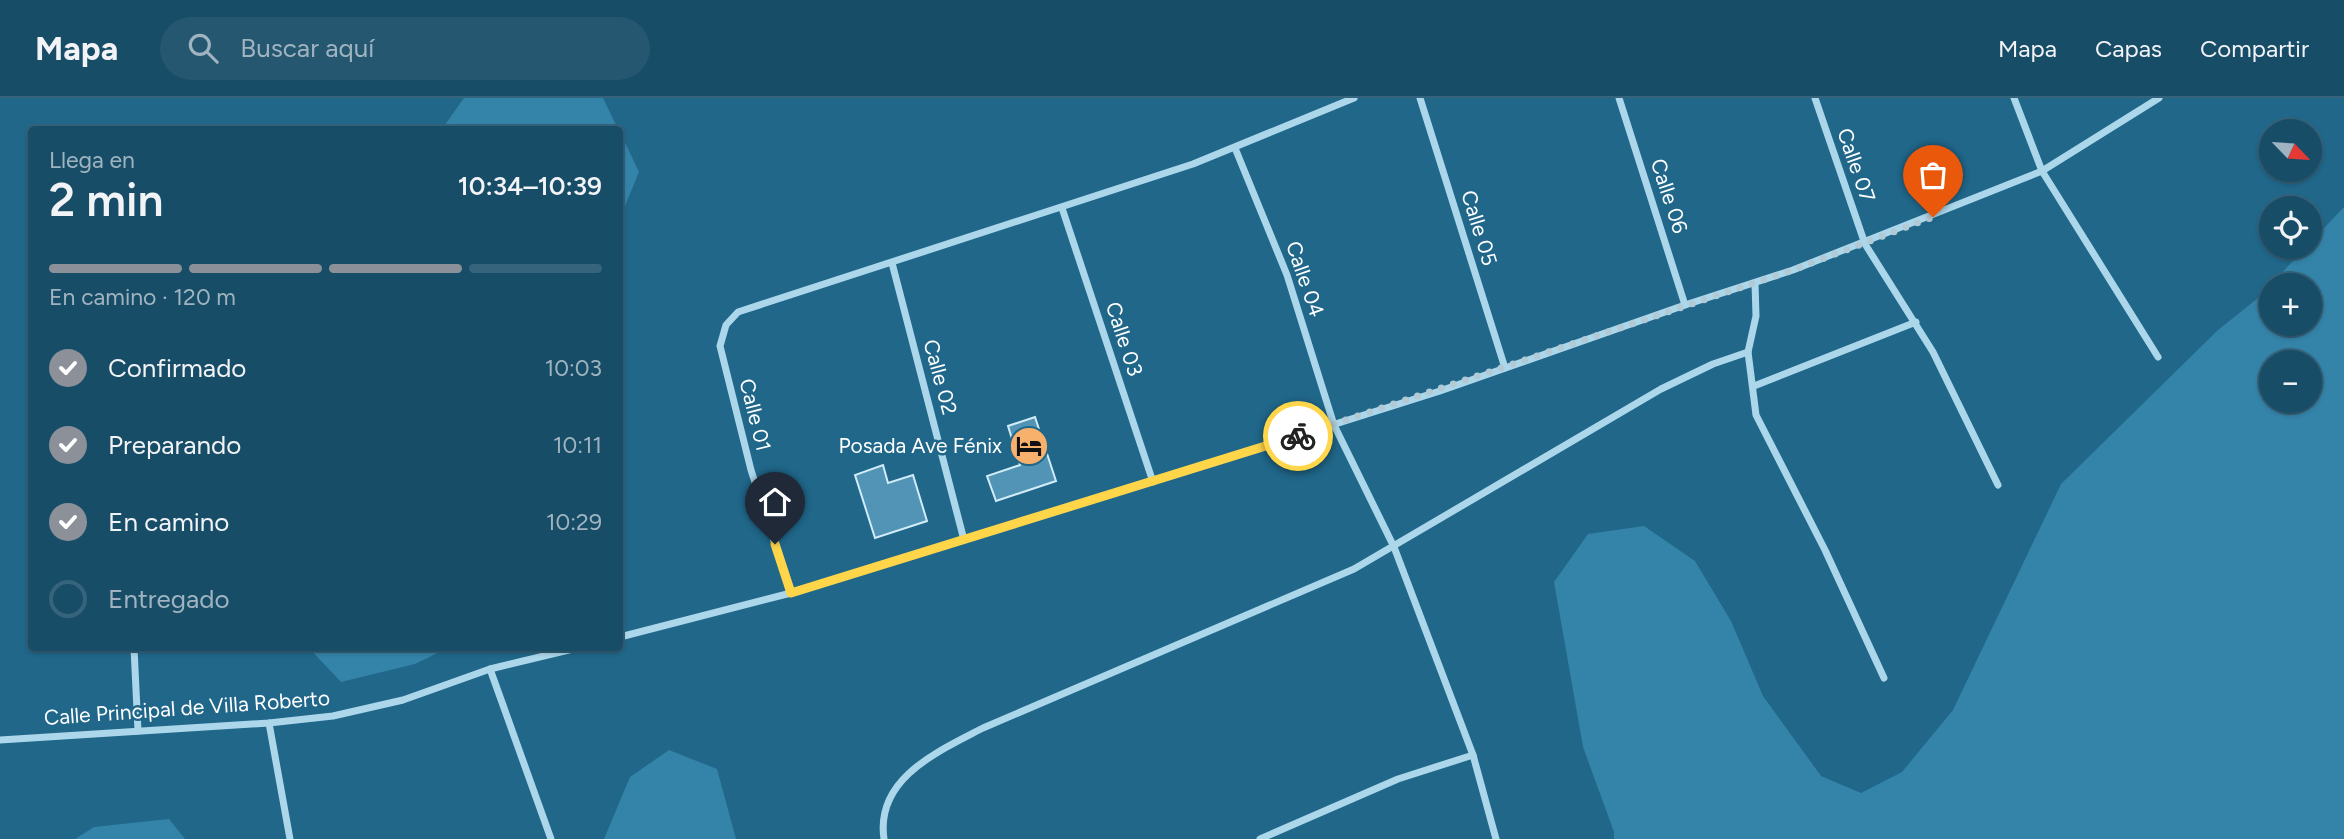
<!DOCTYPE html>
<html lang="es">
<meta charset="utf-8">
<style>
body{margin:0;font-family:Figtree,sans-serif;background:#255771;color:#f1f3f6;height:100vh;display:flex;flex-direction:column;font-size:26px;white-space:nowrap}
*{box-sizing:border-box;margin:0}
p{font-size:23px;color:#9fb4c0}
.icon{flex:none;width:38px;height:38px;fill:none;stroke:currentColor;stroke-width:2;stroke-linecap:round;stroke-linejoin:round}
.map{position:relative;flex:1;overflow:hidden}
.sheet{position:absolute;left:28px;top:28px;width:595px;height:525px;display:flex;flex-direction:column;background:#184d68;border-radius:7px;box-shadow:0 2px 5px #0004,0 0 0 2px #36647c}
.sheet>*{flex:none}
.needle{width:46px;rotate:115deg}
.fabs{position:absolute;left:2259px;top:21px;display:grid;gap:14px}
.fabs a{display:grid;place-items:center;width:63px;height:63px;border-radius:50%;background:#184d68;box-shadow:0 2px 5px #0004,0 0 0 2px #36647c;font-size:35px}
.pin{position:absolute;display:grid;place-items:center;width:60px;height:60px;color:#fff;margin:-72px -30px;border-radius:50% 50% 50% 0;rotate:-45deg;box-shadow:0 0 7px #0007}
.pin .icon{rotate:45deg}
.courier{position:absolute;display:grid;place-items:center;width:70px;height:70px;margin:-35px;border:5px solid #ffd54a;border-radius:50%;background:#fff;color:#222;box-shadow:0 2px 9px #0007}
.headline em{font-style:normal;font-weight:600}
.headline div{display:flex;flex-direction:column-reverse}
.headline{display:flex;align-items:center;justify-content:space-between;height:119px;padding:0 21px}
h1{font-size:46px;font-weight:600;line-height:52px}
.bar{display:grid;grid-template-columns:repeat(4,1fr);gap:10px 7px;align-content:center;height:84px;padding:0 21px}
.bar i{height:9px;border-radius:5px;background:#36647c}
.bar .selected{background:#8c9099}
.bar p{grid-column:span 4}
ol{padding:0 21px;list-style:none}
li{display:flex;align-items:center;gap:21px;height:77px}
li p{margin-inline-start:auto}
li .icon{padding:7px;border-radius:50%;background:#8c9099;color:#fff;stroke-width:4}
li:last-child{color:#9fb4c0}
li i{width:38px;height:38px;border:4px solid #36647c;border-radius:50%}
header{display:flex;align-items:center;gap:42px;box-sizing:border-box;height:98px;padding:0 35px;background:#184d68;border-bottom:2px solid #36647c}
header strong{font-size:33px}
nav{display:flex;gap:38px;margin-inline-start:auto;font-size:24px}
.search{width:490px;height:63px;background:#255771;display:flex;align-items:center;gap:18px;box-sizing:border-box;padding:0 24px;border-radius:38px;color:#9fb4c0;font-size:26px}
.map>svg:first-child{display:block}
.green{fill:#3483a8;fill-rule:evenodd}
.building{fill:#5194b6;stroke:#d1ecf8;stroke-width:2}
.lines{fill:none;stroke-linecap:round;stroke-linejoin:round}
.street{stroke:#acd7eb;stroke-width:7}
.done{stroke:#b1cad6;stroke-width:7;stroke-dasharray:0 12.6}
.route{stroke:#ffd54a;stroke-width:9}
.labels{text-anchor:middle;stroke-width:5;stroke-linejoin:round;paint-order:stroke}
.street-label{font-size:21px;fill:#fff;stroke:#20678a}
.poi-label{font-size:21px;fill:#fff;stroke:#20678a;text-anchor:end}
</style>
<header>
<strong>Mapa</strong>
<div class="search"><svg class="icon" aria-label="search" viewBox="0 0 24 24"><circle cx="10" cy="10" r="6"/><path d="M15 15l6 6"/></svg>Buscar aquí</div>
<nav><a>Mapa</a><a>Capas</a><a>Compartir</a></nav>
</header>
<div class="map">
<svg width="2344" height="741" viewBox="0 0 2344 741">
<rect width="100%" height="100%" fill="#20678a"/>
<g class="green">
<polygon points="464,0 603,0 618,31 442,31"/>
<polygon points="620,34 639,74 620,120"/>
<path d="M2344 109V741H1614V734L1583 649 1554 484 1588 436 1644 428 1695 463 1731 523 1763 598 1821 678 1861 695 1902 674 1953 612 2061 386 2218 232 2258 200 2306 149H2310V145ZM2272 187H2310V226H2272ZM2310 264V303H2272V264Z"/>
<polygon points="309,550 448,550 415,566 341,584"/>
<polygon points="669,652 717,671 736,741 604,741 630,679"/>
<polygon points="169,721 185,741 75,741 94,729"/>
</g>
<g class="building">
<polygon points="1035,319 1056,383 996,403 987,378 1020,367 1008,328"/>
<polygon points="883,367 888,385 913,377 927,423 875,440 855,377"/>
</g>
<g class="lines">
<g class="street">
<polyline points="1420,0 1505,270"/>
<polyline points="1619,0 1685,207"/>
<polyline points="1815,0 1865,146 1933,254 1998,387"/>
<polyline points="2014,0 2042,73 2158,259"/>
<polyline points="1235,50 1287,177 1334,327 1394,449 1473,657 1496,741"/>
<polyline points="1062,110 1153,384"/>
<polyline points="892,165 964,442"/>
<polyline points="1755,185 1756,218 1748,254 1756,317 1825,452 1884,580"/>
<polyline points="1754,288 1916,224"/>
<polyline points="791,495 751,372 720,248 726,227 738,214 1193,66 1354,0"/>
<polyline points="620,539 791,495 1193,371 1440,293 1685,207 1793,172 2042,73 2159,0"/>
<polyline points="134,550 138,633"/>
<polyline points="490,571 551,741"/>
<polyline points="269,625 290,741"/>
<polyline points="0,642 269,625 333,618 403,602 490,571 577,550"/>
<path d="M884 741C875 680 939 653 983 630L1354 471 1661 291 1713 266 1748 254"/>
<polyline points="1260,741 1398,681 1473,657"/>
</g>
</g>
<g class="lines">
<polyline class="done" points="1298,338 1793,172 1933,119"/>
<polyline class="route" points="775,446 791,495 1298,338"/>
</g>
<defs>
<g id="hotel-disc" transform="scale(2.0125)"><circle r="9.5" fill="#f8b06d" stroke="#20678a"/><path d="M-6-4.5h1.5V1H6V5H4.5V3h-9V5H-6ZM-4 0a1.8 1.8 0 1 1 3.6 0ZM.5 0V-2.5h3Q6-2.5 6 0Z" fill="#111"/></g>
</defs>
<g fill-rule="evenodd">
<use href="#hotel-disc" x="1029" y="348"/>
</g>
<g class="labels">
<g class="street-label">
<text transform="translate(1856 67) rotate(71)" y="7">Calle 07</text>
<text transform="translate(1669 98) rotate(72)" y="7">Calle 06</text>
<text transform="translate(1479 130) rotate(73)" y="7">Calle 05</text>
<text transform="translate(1305 181) rotate(71)" y="7">Calle 04</text>
<text transform="translate(1124 241) rotate(72)" y="7">Calle 03</text>
<text transform="translate(940 279) rotate(75)" y="7">Calle 02</text>
<text transform="translate(755 317) rotate(76)" y="7">Calle 01</text>
<text transform="translate(187 610) rotate(-4)" y="7">Calle Principal de Villa Roberto</text>
</g>
<g class="poi-label">
<text x="1002" y="355">Posada Ave Fénix</text>
</g>
</g>
</svg>
<div class="fabs">
<a><svg class="needle" viewBox="-14 -14 28 28"><path d="M0-13l5 13h-10z" fill="#e53935"/><path d="M0 13l5-13h-10z" fill="#9fb4c0"/></svg></a>
<a><svg class="icon" aria-label="locate" viewBox="0 0 24 24"><circle cx="12" cy="12" r="6"/><path d="M12 2v4M12 18v4M2 12h4M18 12h4"/></svg></a>
<a>+</a>
<a>−</a>
</div>
<div class="pin" style="left:1933px;top:119px;background:#ea580c"><svg class="icon" aria-label="bag" viewBox="0 0 24 24"><path d="M5 8h14l-1 12H6zM9 8a3 3 0 0 1 6 0"/></svg></div>
<div class="pin" style="left:775px;top:446px;background:#1f2937"><svg class="icon" aria-label="home" viewBox="0 0 24 24"><path d="M3 11l9-7 9 7M6 9v11h12V9"/></svg></div>
<div class="courier" style="left:1298px;top:338px"><svg class="icon" aria-label="bike" viewBox="0 0 24 24"><circle cx="6" cy="16" r="4"/><circle cx="18" cy="16" r="4"/><path d="M6 16l4-8h5l3 8M10 8l3 8H6M13 5h3"/></svg></div>
<section class="sheet">
<div class="headline"><div><h1>2 min</h1><p>Llega en</p></div><em>10:34–10:39</em></div>
<div class="bar"><i class="selected"></i><i class="selected"></i><i class="selected"></i><i></i><p>En camino · 120 m</p></div>
<ol>
<li><svg class="icon" aria-label="check" viewBox="0 0 24 24"><path d="M5 12l5 5 9-10"/></svg>Confirmado<p>10:03</p></li>
<li><svg class="icon" aria-label="check" viewBox="0 0 24 24"><path d="M5 12l5 5 9-10"/></svg>Preparando<p>10:11</p></li>
<li><svg class="icon" aria-label="check" viewBox="0 0 24 24"><path d="M5 12l5 5 9-10"/></svg>En camino<p>10:29</p></li>
<li><i></i>Entregado</li>
</ol>
</section>
</div>
